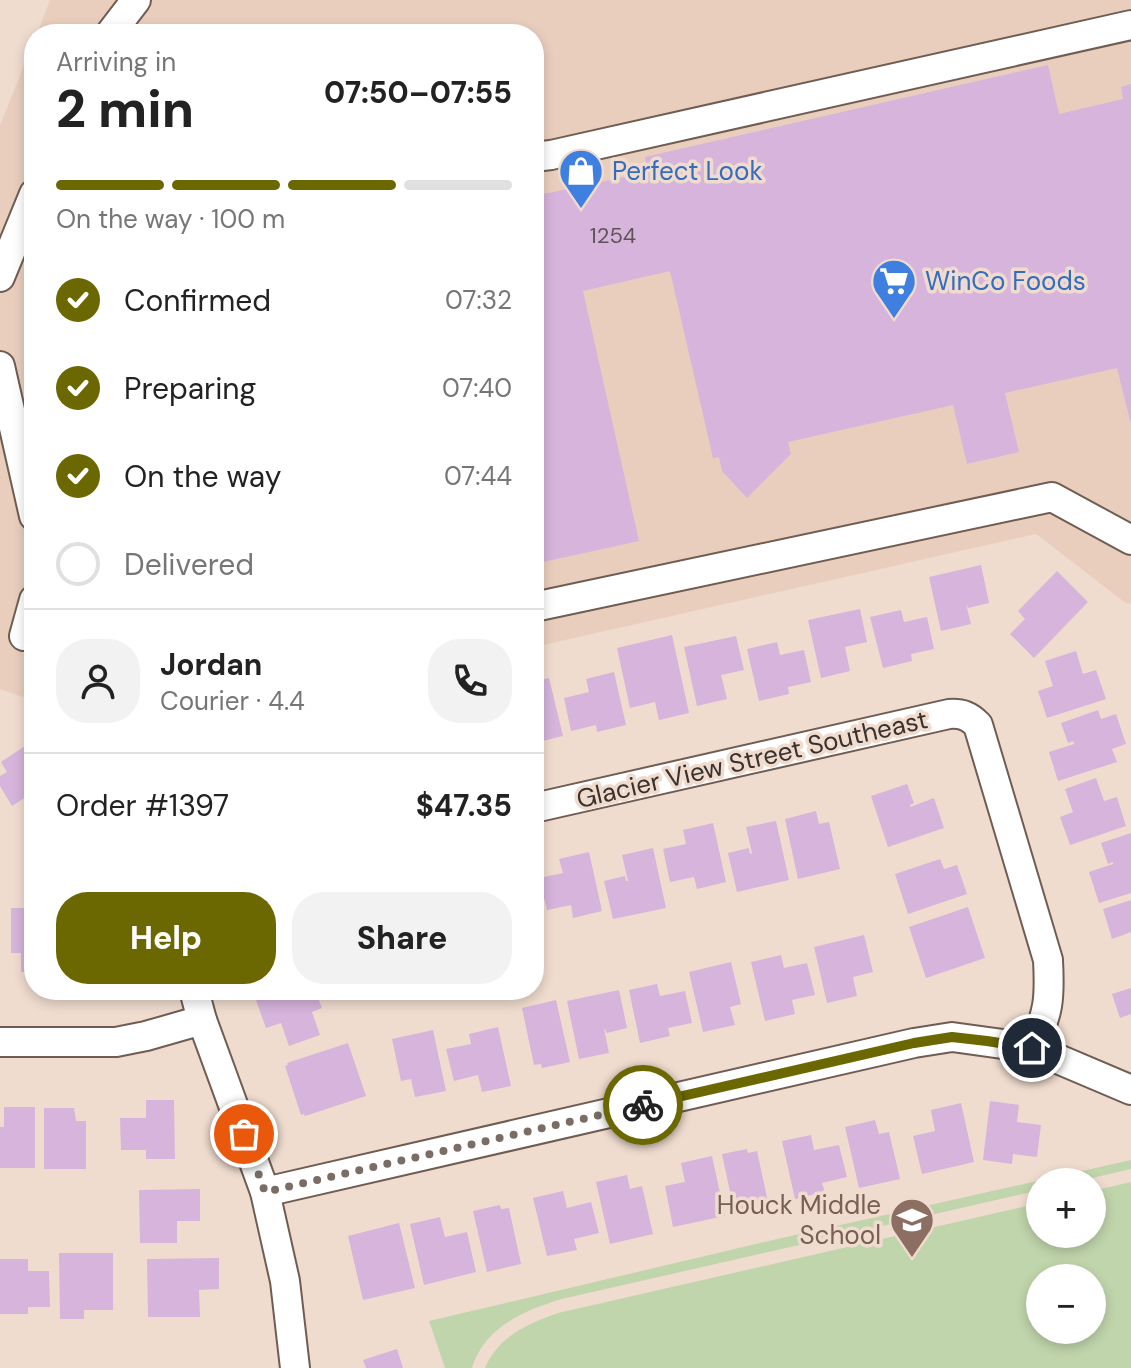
<!DOCTYPE html>
<meta charset="utf-8">
<style>
body{margin:0;font-family:"DM Sans",sans-serif;background:#f2f2f2;color:#222;height:100vh;display:flex;flex-direction:column;font-size:30px;white-space:nowrap}
*{box-sizing:border-box;margin:0}
p{font-size:26px;color:#767676}
.icon{flex:none;width:44px;height:44px;fill:none;stroke:currentColor;stroke-width:2;stroke-linecap:round;stroke-linejoin:round}
.map{position:relative;flex:1;overflow:hidden}
.side{position:absolute;left:24px;top:24px;width:520px;height:976px;display:flex;flex-direction:column;background:#fff;border-radius:32px;box-shadow:0 4px 12px #0003}
.side>*{flex:none}
.controls{position:absolute;left:1026px;top:1168px;display:grid;gap:16px}
.controls a{display:grid;place-items:center;width:80px;height:80px;border-radius:50%;background:#fff;box-shadow:0 4px 12px #0003;font-size:40px}
.pin{position:absolute;display:grid;place-items:center;width:68px;height:68px;color:#fff;margin:-34px;border:4px solid #fff;border-radius:50%;box-shadow:0 2px 8px #0007}
.courier{position:absolute;display:grid;place-items:center;width:80px;height:80px;margin:-40px;border:6px solid #6b6801;border-radius:50%;background:#fff;color:#222;box-shadow:0 2px 10px #0007}
.headline em{font-style:normal;font-weight:800}
.headline div{display:flex;flex-direction:column-reverse}
.headline{display:flex;align-items:center;justify-content:space-between;height:136px;padding:0 32px}
h1{font-size:52px;font-weight:800;line-height:60px}
.bar{display:grid;grid-template-columns:repeat(4,1fr);gap:12px 8px;align-content:center;height:96px;padding:0 32px}
.bar i{height:10px;border-radius:6px;background:#e0e0e0}
.bar .current{background:#6b6801}
.bar p{grid-column:span 4}
.line{display:flex;align-items:center;gap:20px;padding:0 32px;border-top:2px solid #e0e0e0}
.line div{flex:1}
.round{display:grid;place-items:center;flex:none;width:84px;height:84px;border-radius:32px;background:#f2f2f2}
ol{padding:0 32px;list-style:none}
li{display:flex;align-items:center;gap:24px;height:88px}
li p{margin-inline-start:auto}
li .icon{padding:8px;border-radius:50%;background:#6b6801;color:#fff;stroke-width:4}
li:last-child{color:#767676}
li i{width:44px;height:44px;border:4px solid #e0e0e0;border-radius:50%}
.cta{display:flex;gap:16px;margin-top:auto;padding:16px 32px}
.cta a{flex:1;height:92px;border-radius:32px;background:#6b6801;color:#fff;font-size:32px;font-weight:800;line-height:92px;text-align:center}
.cta a+a{background:#f2f2f2;color:#222}
.map>svg:first-child{display:block}
.built{fill:#e9cebe}
.green{fill:#c1d5ac;fill-rule:evenodd}
.building{fill:#d6b4db}
.lines{fill:none;stroke-linecap:round;stroke-linejoin:round}
.minor-casing{stroke:#6f5d53;stroke-width:32}
.minor{stroke:#fff;stroke-width:28}
.done{stroke:#796d66;stroke-width:8;stroke-dasharray:0 14.4}
.route{stroke:#6b6801;stroke-width:10}
.labels{text-anchor:middle;stroke-width:7;stroke-linejoin:round;paint-order:stroke}
.number-label{font-size:22px;fill:#605258}
.shop-label{font-size:26px;fill:#366cbe;stroke:#f0dccf;text-anchor:start}
.street-label{font-size:26px;fill:#39312d;stroke:#f0dccf}
.education-label{font-size:26px;fill:#785e54;stroke:#f0dccf;text-anchor:end}
</style>
<div class="map">
<svg width="1131" height="1368" viewBox="0 0 1131 1368">
<rect width="100%" height="100%" fill="#f0dccf"/>
<g class="built">
<polygon points="50,0 1131,0 1131,603 1127,604 1036,534 534,647 534,34 37,34"/>
<polygon points="34,41 34,701 0,689 0,125"/>
</g>
<g class="green">
<path d="M1131 1160V1169L1075 1182H1040V1190L562 1299C525 1310 484 1327 472 1368H445L429 1321 773 1240Z"/>
<path d="M1131 1182V1368H485C499 1336 527 1324 558 1313L1040 1203V1234H1092V1191ZM1040 1278H1092V1330H1040Z"/>
</g>
<g class="building">
<polygon points="1048,65 1059,114 1123,99 1121,87 1131,84 1131,424 1117,368 1005,393 1019,452 967,464 953,405 788,442 791,454 747,498 722,471 719,457 713,458 670,271 583,291 639,541 534,564 534,196 648,172 645,157"/>
<polygon points="981,565 989,603 968,608 966,604 971,624 941,631 929,577"/>
<polygon points="1057,571 1088,602 1034,658 1010,634 1025,619 1018,611"/>
<polygon points="860,609 867,642 845,647 850,671 821,678 808,620"/>
<polygon points="901,610 904,622 927,617 934,649 911,654 912,661 883,668 870,617"/>
<polygon points="672,635 689,713 659,720 655,702 630,708 617,648"/>
<polygon points="736,636 744,670 721,675 727,699 697,706 684,647"/>
<polygon points="777,642 780,655 804,650 811,682 788,687 789,694 759,701 747,649"/>
<polygon points="1076,651 1083,674 1096,670 1106,699 1047,718 1038,691 1053,686 1045,661"/>
<polygon points="614,672 626,725 597,732 596,725 571,731 564,698 589,692 586,679"/>
<polygon points="549,678 563,736 534,743 534,682"/>
<polygon points="1098,710 1101,719 1116,714 1126,744 1112,749 1117,762 1058,781 1049,752 1074,744 1073,741 1068,743 1061,723"/>
<polygon points="34,740 34,792 12,806 0,786 0,776 7,772 1,762"/>
<polygon points="1096,778 1104,801 1117,797 1126,826 1070,845 1060,817 1073,812 1065,789"/>
<polygon points="907,784 914,803 910,805 910,807 934,798 944,828 888,847 871,796"/>
<polygon points="816,811 819,824 829,822 840,869 798,879 785,819"/>
<polygon points="776,821 789,880 737,892 728,853 749,848 750,854 752,853 746,827"/>
<polygon points="713,823 726,882 697,889 694,877 670,882 663,849 686,844 683,830"/>
<polygon points="1131,833 1131,893 1099,903 1089,872 1113,864 1113,862 1108,864 1101,843"/>
<polygon points="653,848 666,908 613,919 604,881 625,876 626,881 628,881 622,855"/>
<polygon points="589,852 602,911 573,918 571,905 547,910 539,878 563,873 559,859"/>
<polygon points="940,859 944,869 957,865 967,894 908,914 895,874"/>
<polygon points="1131,900 1131,932 1112,939 1103,909"/>
<polygon points="534,905 542,936 534,938"/>
<polygon points="968,907 985,958 926,978 909,927"/>
<polygon points="11,908 34,908 34,972 21,972 21,953 11,953"/>
<polygon points="864,935 873,972 853,977 857,996 827,1003 814,947"/>
<polygon points="781,955 784,968 807,963 815,995 792,1000 795,1014 765,1021 751,962"/>
<polygon points="731,962 741,1004 730,1007 735,1025 703,1032 689,972"/>
<polygon points="657,984 660,996 685,991 692,1023 668,1028 670,1036 640,1043 629,990"/>
<polygon points="1131,988 1131,1014 1120,1018 1112,994"/>
<polygon points="286,990 315,990 322,1008 312,1012 320,1035 289,1046 281,1023 266,1028 256,1000"/>
<polygon points="619,990 627,1028 607,1033 604,1028 609,1053 579,1059 567,1001"/>
<polygon points="556,1000 570,1062 542,1068 541,1064 534,1065 522,1008"/>
<polygon points="498,1027 511,1086 482,1092 478,1075 454,1081 446,1049 471,1044 469,1034"/>
<polygon points="433,1030 446,1091 415,1097 411,1079 401,1081 392,1039"/>
<polygon points="348,1043 366,1096 305,1116 304,1114 301,1115 285,1066 288,1065 287,1063"/>
<polygon points="146,1100 174,1100 175,1159 146,1159 146,1150 121,1150 120,1118 146,1118"/>
<polygon points="990,1101 1019,1105 1017,1122 1041,1125 1037,1157 1013,1154 1012,1164 983,1160"/>
<polygon points="961,1103 974,1162 922,1174 913,1136 935,1131 931,1110"/>
<polygon points="4,1107 35,1107 35,1168 0,1168 0,1127 4,1127"/>
<polygon points="44,1108 74,1108 76,1121 86,1121 86,1169 44,1169"/>
<polygon points="875,1120 879,1134 889,1132 900,1179 859,1188 845,1127"/>
<polygon points="811,1135 814,1150 839,1145 847,1177 822,1183 825,1192 795,1199 782,1141"/>
<polygon points="747,1149 748,1153 757,1151 769,1207 735,1215 722,1154"/>
<polygon points="712,1156 725,1216 673,1227 665,1186 685,1182 681,1163"/>
<polygon points="627,1175 630,1189 642,1186 653,1234 610,1244 596,1182"/>
<polygon points="200,1189 200,1221 177,1221 177,1243 140,1243 139,1190"/>
<polygon points="563,1191 567,1208 591,1202 599,1233 574,1239 577,1250 547,1256 533,1198"/>
<polygon points="500,1205 501,1209 509,1208 521,1264 487,1272 473,1211"/>
<polygon points="440,1217 445,1237 467,1232 476,1272 424,1285 410,1224"/>
<polygon points="399,1223 415,1288 363,1300 348,1236"/>
<polygon points="59,1253 113,1253 113,1310 84,1310 84,1319 60,1319"/>
<polygon points="219,1258 219,1289 199,1290 200,1317 148,1317 147,1259"/>
<polygon points="0,1259 28,1259 28,1271 49,1271 50,1307 28,1307 28,1314 0,1314"/>
<polygon points="397,1349 403,1368 366,1368 363,1360"/>
</g>
<g class="lines">
<g class="minor-casing">
<g id="minor">
<polyline points="110,34 136,0"/>
<polyline points="534,157 551,155 1131,25"/>
<polyline points="0,277 34,194"/>
<polyline points="0,366 34,516"/>
<polyline points="534,607 1052,497 1131,540"/>
<polyline points="24,636 34,600"/>
<path d="M534 808 949 714C962 713 969 716 978 725L1048 960C1050 998 1049 1013 1032 1048"/>
<polyline points="194,990 202,1020 265,1192 285,1281 295,1368"/>
<polyline points="0,1042 116,1042 146,1036 202,1020"/>
<polyline points="265,1192 914,1043 952,1037 1032,1048 1131,1090"/>
</g>
</g>
<use href="#minor" class="minor"/>
</g>
<g class="lines">
<polyline class="done" points="244,1134 265,1192 643,1105"/>
<polyline class="route" points="643,1105 914,1043 952,1037 987,1041 1032,1048"/>
</g>
<defs>
<g id="shop-pin" transform="scale(2.3)"><path d="M0 17L-7.5 6A9.5 9.5 0 1 1 7.5 6Z" fill="#3f7fe0" stroke="#f0dccf"/><path d="M-5-2.5h2.3a2.7 3.5 0 0 1 5.4 0H5L5.5 6h-11ZM-1.5-2.5h3a1.5 2.3 0 0 0-3 0Z" fill="#fff"/></g>
<g id="supermarket-pin" transform="scale(2.3)"><path d="M0 17L-7.5 6A9.5 9.5 0 1 1 7.5 6Z" fill="#3f7fe0" stroke="#f0dccf"/><path d="M-6-5.5h2.5l.6 2H6L4.5 2H-2.5L-4.4-4H-6ZM-1.5 3.2a1.3 1.3 0 1 0 .1 0ZM3 3.2a1.3 1.3 0 1 0 .1 0Z" fill="#fff"/></g>
<g id="school-pin" transform="scale(2.3)"><path d="M0 17L-7.5 6A9.5 9.5 0 1 1 7.5 6Z" fill="#8d6e63" stroke="#f0dccf"/><path d="M0-5L7-2L0 1L-7-2ZM-4 1L0 2.5L4 1V4Q0 6-4 4Z" fill="#fff"/></g>
</defs>
<g fill-rule="evenodd">
<use href="#shop-pin" x="581" y="171"/>
<use href="#supermarket-pin" x="894" y="281"/>
<use href="#school-pin" x="912" y="1220"/>
</g>
<g class="labels">
<g class="number-label">
<text x="613" y="243">1254</text>
</g>
<g class="shop-label">
<text x="612" y="180">Perfect Look</text>
<text x="925" y="290">WinCo Foods</text>
</g>
<g class="street-label">
<text transform="translate(752 759) rotate(-13)" y="9">Glacier View Street Southeast</text>
</g>
<g class="education-label">
<text x="881" y="1214">Houck Middle<tspan x="881" dy="30">School</tspan></text>
</g>
</g>
</svg>
<div class="controls">
<a>+</a>
<a>−</a>
</div>
<div class="pin" style="left:244px;top:1134px;background:#ea580c"><svg class="icon" aria-label="bag" viewBox="0 0 24 24"><path d="M5 8h14l-1 12H6zM9 8a3 3 0 0 1 6 0"/></svg></div>
<div class="pin" style="left:1032px;top:1048px;background:#1f2937"><svg class="icon" aria-label="home" viewBox="0 0 24 24"><path d="M3 11l9-7 9 7M6 9v11h12V9"/></svg></div>
<div class="courier" style="left:643px;top:1105px"><svg class="icon" aria-label="bike" viewBox="0 0 24 24"><circle cx="6" cy="16" r="4"/><circle cx="18" cy="16" r="4"/><path d="M6 16l4-8h5l3 8M10 8l3 8H6M13 5h3"/></svg></div>
<section class="side">
<div class="headline"><div><h1>2 min</h1><p>Arriving in</p></div><em>07:50–07:55</em></div>
<div class="bar"><i class="current"></i><i class="current"></i><i class="current"></i><i></i><p>On the way · 100 m</p></div>
<ol>
<li><svg class="icon" aria-label="check" viewBox="0 0 24 24"><path d="M5 12l5 5 9-10"/></svg>Confirmed<p>07:32</p></li>
<li><svg class="icon" aria-label="check" viewBox="0 0 24 24"><path d="M5 12l5 5 9-10"/></svg>Preparing<p>07:40</p></li>
<li><svg class="icon" aria-label="check" viewBox="0 0 24 24"><path d="M5 12l5 5 9-10"/></svg>On the way<p>07:44</p></li>
<li><i></i>Delivered</li>
</ol>
<div class="line" style="height:144px"><a class="round"><svg class="icon" aria-label="person" viewBox="0 0 24 24"><circle cx="12" cy="8" r="4"/><path d="M4 21q1-7 8-7t8 7"/></svg></a><div><b>Jordan</b><p>Courier · 4.4</p></div><a class="round"><svg class="icon" aria-label="phone" viewBox="0 0 24 24"><path d="M5 4h4l2 5-3 2q2 4 5 5l2-3 5 2v4C11 20 4 13 5 4z"/></svg></a></div>
<div class="line" style="height:104px"><div>Order #1397</div><b>$47.35</b></div>
<div class="cta"><a>Help</a><a>Share</a></div>
</section>
</div>
